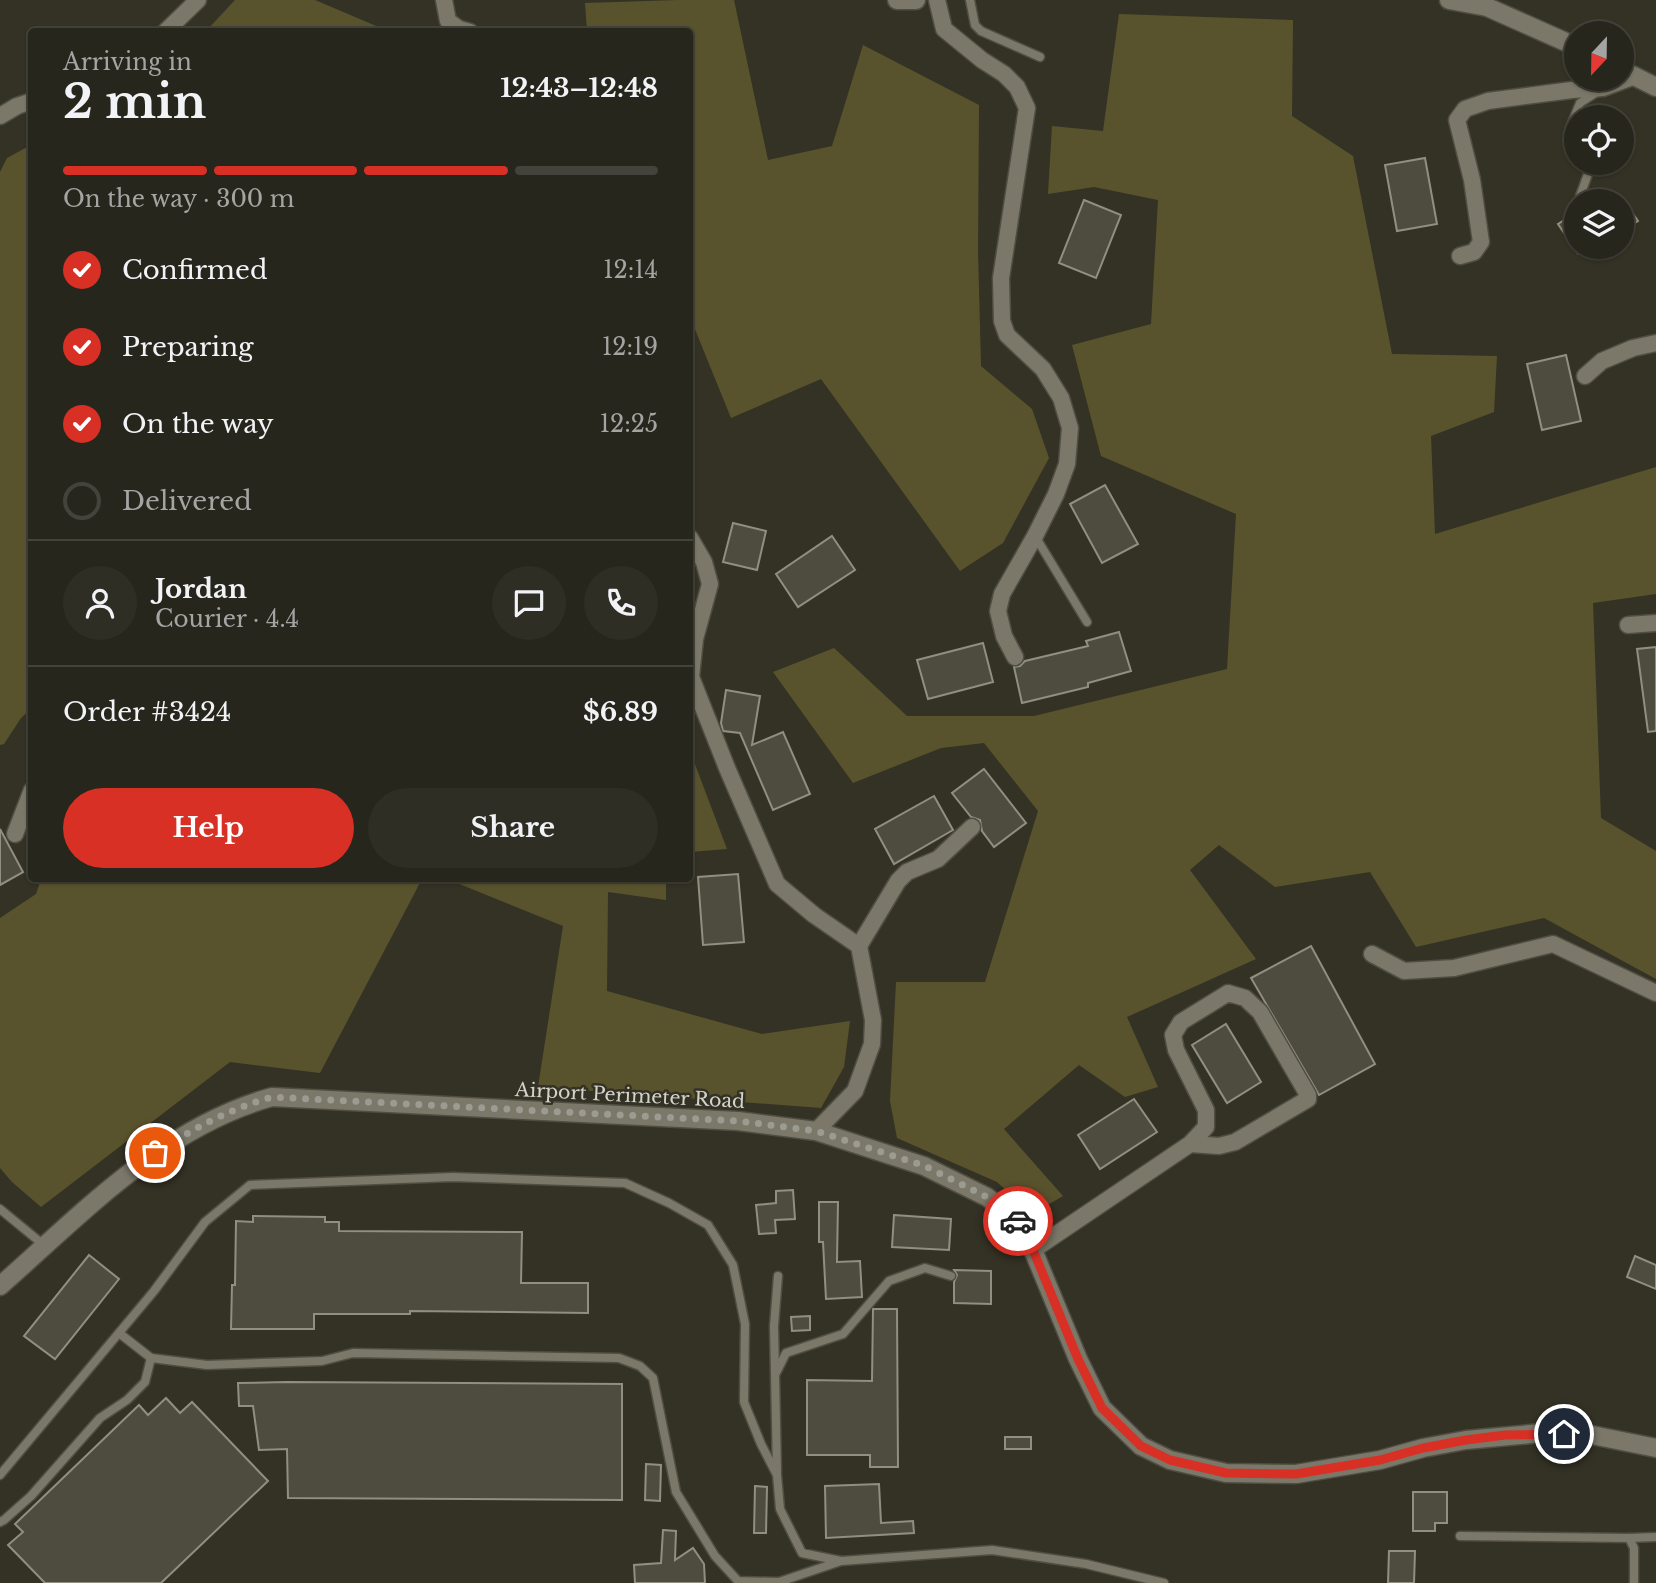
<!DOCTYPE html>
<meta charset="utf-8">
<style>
body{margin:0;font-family:"Libre Baskerville",serif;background:#2f2e25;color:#f1f3f6;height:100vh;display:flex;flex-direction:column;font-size:26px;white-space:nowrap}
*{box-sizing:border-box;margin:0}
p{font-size:23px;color:#a4a5a3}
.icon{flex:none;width:38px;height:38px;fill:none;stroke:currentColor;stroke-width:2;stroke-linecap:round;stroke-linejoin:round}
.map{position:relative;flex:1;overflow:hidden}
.panel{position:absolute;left:28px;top:28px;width:665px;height:854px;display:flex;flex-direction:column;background:#27261c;border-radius:7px;box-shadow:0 2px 5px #0004,0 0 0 2px #43433b}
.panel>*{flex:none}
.needle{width:46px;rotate:202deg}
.controls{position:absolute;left:1564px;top:21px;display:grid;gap:14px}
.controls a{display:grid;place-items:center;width:70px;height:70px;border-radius:50%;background:#27261c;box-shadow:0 2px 5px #0004,0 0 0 2px #43433b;font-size:35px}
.pin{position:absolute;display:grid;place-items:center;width:60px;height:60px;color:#fff;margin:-30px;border:4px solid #fff;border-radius:50%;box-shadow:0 2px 7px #0007}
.courier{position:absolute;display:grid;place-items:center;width:70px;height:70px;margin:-35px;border:5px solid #d93025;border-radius:50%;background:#fff;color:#222;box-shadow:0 2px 9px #0007}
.headline em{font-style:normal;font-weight:700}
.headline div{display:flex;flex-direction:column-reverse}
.headline{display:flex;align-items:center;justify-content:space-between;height:119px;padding:0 35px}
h1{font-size:46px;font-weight:700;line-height:52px}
.bar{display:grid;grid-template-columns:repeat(4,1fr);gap:10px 7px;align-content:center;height:84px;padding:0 35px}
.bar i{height:9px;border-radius:5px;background:#43433b}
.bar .on{background:#d93025}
.bar p{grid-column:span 4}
.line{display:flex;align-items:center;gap:18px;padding:0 35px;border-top:2px solid #43433b}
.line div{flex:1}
.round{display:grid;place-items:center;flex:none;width:74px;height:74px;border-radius:37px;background:#2f2e25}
ol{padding:0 35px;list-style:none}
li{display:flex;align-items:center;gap:21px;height:77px}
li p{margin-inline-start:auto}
li .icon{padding:7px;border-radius:50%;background:#d93025;color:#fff;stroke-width:4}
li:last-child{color:#a4a5a3}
li i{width:38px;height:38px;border:4px solid #43433b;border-radius:50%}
.action{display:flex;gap:14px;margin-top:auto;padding:14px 35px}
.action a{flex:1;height:80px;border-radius:42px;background:#d93025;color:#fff;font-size:28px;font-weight:700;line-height:80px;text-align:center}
.action a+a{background:#2f2e25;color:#f1f3f6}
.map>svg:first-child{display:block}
.green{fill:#59532d}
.building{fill:#4e4c3e;stroke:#918f7f;stroke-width:2}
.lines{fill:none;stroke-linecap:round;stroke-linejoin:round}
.lane-casing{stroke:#504e42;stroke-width:11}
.street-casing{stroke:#504e42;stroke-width:19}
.secondary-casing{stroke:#504e42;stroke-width:21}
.lane{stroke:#7b7869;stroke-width:8}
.street{stroke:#7b7869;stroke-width:16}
.secondary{stroke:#7b7869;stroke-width:18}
.done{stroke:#9c9b91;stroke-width:7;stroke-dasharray:0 12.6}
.route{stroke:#d93025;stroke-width:9}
.labels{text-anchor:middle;stroke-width:5;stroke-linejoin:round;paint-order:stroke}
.street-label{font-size:19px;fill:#d4d3cb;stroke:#343225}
</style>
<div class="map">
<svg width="1656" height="1583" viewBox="0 0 1656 1583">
<rect width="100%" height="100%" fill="#343225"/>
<g class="green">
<polygon points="235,0 315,0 388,31 206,31"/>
<polygon points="678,0 734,0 768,160 832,146 863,45 979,105 978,251 981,366 1032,409 1049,458 1003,543 960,571 821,379 731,418 690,317 690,32 587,31 585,3"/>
<polygon points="1119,14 1293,20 1292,116 1353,156 1392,354 1497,356 1494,412 1431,436 1435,534 1656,467 1656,594 1593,603 1601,818 1656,851 1656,979 1544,918 1416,947 1370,872 1275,887 1219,845 1190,870 1256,959 1127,1017 1158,1087 1125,1097 1079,1065 1004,1129 1063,1196 1032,1214 997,1182 897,1138 890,1101 896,982 985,982 1038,811 984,743 941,748 853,783 773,672 834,648 907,716 1034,716 1227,669 1236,514 1101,456 1072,345 1151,324 1158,200 1094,187 1048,194 1052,126 1103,131"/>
<polygon points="31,145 31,709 21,718 4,744 0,745 0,172 7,158"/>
<polygon points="690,751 727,849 690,852"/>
<polygon points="41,879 41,878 422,879 320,1073 230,1062 41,1207 12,1182 0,1168 0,918 36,894"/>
<polygon points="447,879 666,879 666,900 608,892 607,991 762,1034 850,1021 844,1067 821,1108 538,1087 563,926"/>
</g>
<g class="building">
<polygon points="1425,158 1437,224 1397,231 1385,165"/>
<polygon points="1622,198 1638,221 1622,231"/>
<polygon points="1084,200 1121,215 1096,278 1059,263"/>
<polygon points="1577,212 1577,252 1558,224"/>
<polygon points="1566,355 1581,421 1542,430 1527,364"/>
<polygon points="1105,485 1138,544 1102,563 1070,504"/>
<polygon points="733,523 766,531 757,570 723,562"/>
<polygon points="832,536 855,570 798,607 776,574"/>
<polygon points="1119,632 1131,671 1088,683 1088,687 1022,703 1014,667 1020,666 1025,661 1088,646 1086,641"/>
<polygon points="983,643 993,682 928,699 917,660"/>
<polygon points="1656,647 1656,731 1648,732 1637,649"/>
<polygon points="726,690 760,696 752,745 783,732 810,794 773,810 740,733 723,731 721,723"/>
<polygon points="984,769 1026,823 994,847 982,831 980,820 971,817 952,793"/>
<polygon points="934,796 953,830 894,864 875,829"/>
<polygon points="0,829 23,872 0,885"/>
<polygon points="738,874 744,942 703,945 698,877"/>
<polygon points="1311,946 1375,1064 1319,1095 1251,978"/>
<polygon points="1226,1024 1261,1082 1227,1103 1192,1045"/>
<polygon points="1134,1099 1157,1132 1100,1169 1078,1135"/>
<polygon points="793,1190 795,1219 775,1220 776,1233 759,1234 756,1205 776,1203 776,1191"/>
<polygon points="819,1202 838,1202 837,1262 860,1261 862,1297 826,1299 823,1242 819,1242"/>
<polygon points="894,1215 951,1219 949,1250 892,1247"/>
<polygon points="253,1216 325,1217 325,1222 339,1222 339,1231 522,1232 521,1283 588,1283 588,1313 410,1311 410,1314 314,1314 314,1329 231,1329 232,1285 235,1285 236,1221 253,1222"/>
<polygon points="89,1255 119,1279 55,1359 24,1336"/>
<polygon points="1635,1256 1656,1265 1656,1289 1627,1277"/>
<polygon points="954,1270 991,1271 991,1304 954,1303 954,1282 957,1275"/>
<polygon points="873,1309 897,1309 898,1467 870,1467 870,1455 807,1455 807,1380 872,1381"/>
<polygon points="810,1316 810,1330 792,1331 791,1317"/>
<polygon points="287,1382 622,1384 622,1500 288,1498 287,1449 259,1450 253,1406 239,1406 238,1383"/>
<polygon points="166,1398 180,1413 192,1402 268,1481 161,1583 45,1583 8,1545 23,1532 15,1524 139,1405 148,1415"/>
<rect x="1005" y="1437" width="26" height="12"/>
<polygon points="646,1464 661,1465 660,1501 645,1500"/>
<polygon points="879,1484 881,1523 913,1521 914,1533 826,1538 825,1486"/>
<polygon points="755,1486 767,1487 766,1533 754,1533"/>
<polygon points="1413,1492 1447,1492 1447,1523 1435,1523 1435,1531 1413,1531"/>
<polygon points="663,1530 676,1531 675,1560 693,1548 704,1564 705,1583 635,1583 634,1565 661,1563"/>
<polygon points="1389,1551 1415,1551 1414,1583 1388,1583"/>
</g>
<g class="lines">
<g class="lane-casing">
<g id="lane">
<polyline points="970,0 975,25 981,31 1040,57"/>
<polyline points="1577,142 1570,128 1580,103 1597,92"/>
<polyline points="1580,196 1588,174 1585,163"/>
<polyline points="1035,536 1087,622"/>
<polyline points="0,1209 45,1246"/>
<polyline points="119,1333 151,1358 207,1365 322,1361 353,1353 619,1358 640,1366 653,1378 676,1492 715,1556 738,1581 779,1582 841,1561 992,1550 1086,1564 1164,1583"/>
<polyline points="776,1373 786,1353 843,1334 889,1281 925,1268 951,1276"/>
<polyline points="777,1472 774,1326 778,1276"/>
<polyline points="0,1475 154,1291 205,1222 250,1185 453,1177 625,1183 669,1203 708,1225 733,1265 745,1324 744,1402 761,1444 777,1475 780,1509 802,1553 841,1561"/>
<polyline points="0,1522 4,1520 31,1496 100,1418 127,1400 145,1382 151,1358"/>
<polyline points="1460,1536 1629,1538 1634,1548 1634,1583"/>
<polyline points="1629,1538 1656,1537"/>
</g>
</g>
<g class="street-casing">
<g id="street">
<polyline points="444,0 448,21 459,29 470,32"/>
<polyline points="937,0 944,29 982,60 1004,74 1017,87 1027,108 1001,278 1002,321 1007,335 1043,369 1061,398 1070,428 1067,464 1056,494 1035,536 1002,594 998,611 1004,636 1015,657"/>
<polyline points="165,32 198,0"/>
<polyline points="0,116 17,106 32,101"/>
<polyline points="1460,256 1474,252 1481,242 1472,180 1457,120 1465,109 1488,101 1572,90 1603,88 1635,76"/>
<polyline points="1585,376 1602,361 1633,348 1656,343"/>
<polyline points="690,538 704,562 710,584 695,639 691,677 727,768 777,884 814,915 859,946 873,1020 872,1044 855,1091 816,1131"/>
<polyline points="1628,625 1656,623"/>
<polyline points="15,834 32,790"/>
<polyline points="859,946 898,881 907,872 938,859 972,827"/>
<polyline points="1372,954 1404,971 1454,968 1553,944 1656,993"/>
<polyline points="1033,1250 1190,1144 1206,1127 1206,1110 1176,1050 1173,1035 1181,1022 1228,993 1245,998 1260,1012 1308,1095 1308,1099 1235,1142 1219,1146 1190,1144"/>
</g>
</g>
<g class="secondary-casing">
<g id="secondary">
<polyline points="897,0 916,0"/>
<polyline points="1449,0 1487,7 1577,47"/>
<polyline points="1622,70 1656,87"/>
<path d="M0 1286C83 1213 163 1127 272 1097L738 1121 816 1131 924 1166 987 1197 1018 1221 1033 1250 1078 1359 1102 1408 1141 1446 1170 1460 1226 1473 1296 1474 1380 1460 1423 1448 1466 1440 1542 1433 1587 1434 1656 1448"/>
</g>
</g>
<use href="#lane" class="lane"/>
<use href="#street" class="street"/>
<use href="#secondary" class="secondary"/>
</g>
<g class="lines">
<path class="done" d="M155 1153C193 1129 229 1109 272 1097L738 1121 816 1131 925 1166 987 1197 1018 1221"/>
<polyline class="route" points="1018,1221 1033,1250 1078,1359 1102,1408 1141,1446 1170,1460 1226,1473 1296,1474 1380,1460 1423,1448 1466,1440 1505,1435 1564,1434"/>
</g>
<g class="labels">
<g class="street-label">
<text transform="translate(630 1095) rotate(3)" y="7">Airport Perimeter Road</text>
</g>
</g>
</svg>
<div class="controls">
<a><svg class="needle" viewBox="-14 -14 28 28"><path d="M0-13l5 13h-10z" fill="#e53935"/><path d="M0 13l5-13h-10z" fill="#a4a5a3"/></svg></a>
<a><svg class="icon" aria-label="locate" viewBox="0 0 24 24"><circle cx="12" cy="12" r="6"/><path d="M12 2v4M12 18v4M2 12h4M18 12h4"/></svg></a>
<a><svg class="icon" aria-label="layers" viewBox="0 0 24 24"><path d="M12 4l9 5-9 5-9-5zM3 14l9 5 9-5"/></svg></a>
</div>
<div class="pin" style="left:155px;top:1153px;background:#ea580c"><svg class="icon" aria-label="bag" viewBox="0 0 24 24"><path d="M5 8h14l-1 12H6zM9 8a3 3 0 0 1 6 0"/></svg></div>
<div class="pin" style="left:1564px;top:1434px;background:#1f2937"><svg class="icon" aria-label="home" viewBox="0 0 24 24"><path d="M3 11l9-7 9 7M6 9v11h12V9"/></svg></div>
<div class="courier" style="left:1018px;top:1221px"><svg class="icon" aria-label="car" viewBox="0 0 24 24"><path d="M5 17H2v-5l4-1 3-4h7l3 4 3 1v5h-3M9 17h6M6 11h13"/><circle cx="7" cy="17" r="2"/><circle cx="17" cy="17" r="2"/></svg></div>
<section class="panel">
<div class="headline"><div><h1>2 min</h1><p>Arriving in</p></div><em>12:43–12:48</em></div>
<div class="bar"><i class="on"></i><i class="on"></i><i class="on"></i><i></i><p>On the way · 300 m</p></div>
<ol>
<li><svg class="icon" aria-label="check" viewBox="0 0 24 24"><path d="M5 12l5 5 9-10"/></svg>Confirmed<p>12:14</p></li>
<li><svg class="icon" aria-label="check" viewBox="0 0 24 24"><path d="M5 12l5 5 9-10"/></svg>Preparing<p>12:19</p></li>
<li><svg class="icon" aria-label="check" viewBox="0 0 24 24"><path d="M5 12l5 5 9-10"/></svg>On the way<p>12:25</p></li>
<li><i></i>Delivered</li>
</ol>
<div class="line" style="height:126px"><a class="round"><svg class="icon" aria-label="person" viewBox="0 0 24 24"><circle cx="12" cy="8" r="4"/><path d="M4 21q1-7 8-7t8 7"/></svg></a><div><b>Jordan</b><p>Courier · 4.4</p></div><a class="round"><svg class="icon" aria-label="chat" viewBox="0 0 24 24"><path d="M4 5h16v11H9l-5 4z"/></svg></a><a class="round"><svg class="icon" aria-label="phone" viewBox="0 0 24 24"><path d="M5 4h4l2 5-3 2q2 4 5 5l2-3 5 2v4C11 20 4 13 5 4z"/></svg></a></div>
<div class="line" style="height:91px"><div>Order #3424</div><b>$6.89</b></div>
<div class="action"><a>Help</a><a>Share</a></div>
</section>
</div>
